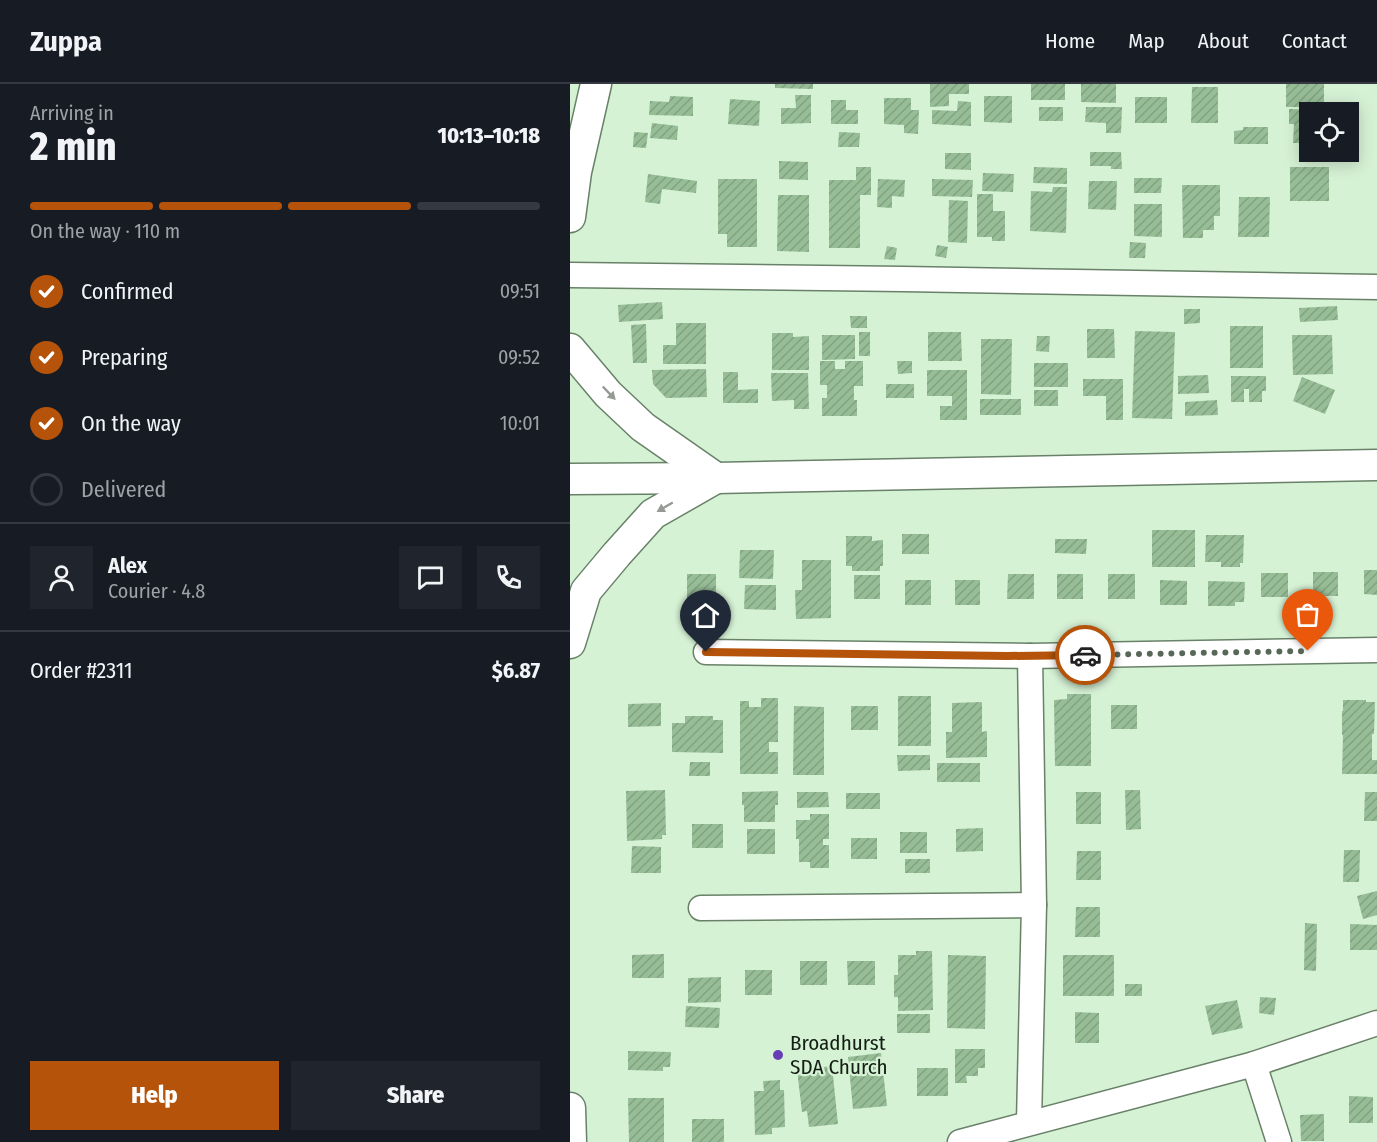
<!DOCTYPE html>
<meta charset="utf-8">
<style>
body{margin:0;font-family:"Fira Sans Condensed",sans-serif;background:#20242c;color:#f1f3f6;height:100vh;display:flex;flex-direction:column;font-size:22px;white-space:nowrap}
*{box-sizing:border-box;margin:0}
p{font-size:20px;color:#9ea1a6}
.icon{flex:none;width:33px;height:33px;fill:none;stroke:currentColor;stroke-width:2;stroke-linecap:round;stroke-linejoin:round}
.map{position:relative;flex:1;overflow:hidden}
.panel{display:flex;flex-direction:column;background:#171b24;width:570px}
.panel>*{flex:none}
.fabs{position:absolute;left:729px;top:18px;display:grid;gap:12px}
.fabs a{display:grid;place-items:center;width:60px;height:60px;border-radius:0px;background:#171b24;box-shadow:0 3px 15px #0003;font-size:30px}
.pin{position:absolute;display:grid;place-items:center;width:51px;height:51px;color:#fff;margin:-62px -26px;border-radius:50% 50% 50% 0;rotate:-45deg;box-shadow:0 0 6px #0007}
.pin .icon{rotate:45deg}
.courier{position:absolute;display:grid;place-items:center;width:60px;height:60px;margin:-30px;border:4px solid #b45309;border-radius:50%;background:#fff;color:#222;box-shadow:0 2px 8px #0007}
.summary em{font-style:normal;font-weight:800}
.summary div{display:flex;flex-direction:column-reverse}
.summary{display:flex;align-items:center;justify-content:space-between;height:102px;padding:0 30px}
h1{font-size:39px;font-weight:800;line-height:45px}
.bar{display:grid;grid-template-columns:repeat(4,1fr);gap:9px 6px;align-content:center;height:72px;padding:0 30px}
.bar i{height:8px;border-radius:4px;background:#363941}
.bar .selected{background:#b45309}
.bar p{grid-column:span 4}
.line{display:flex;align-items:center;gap:15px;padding:0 30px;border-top:2px solid #363941}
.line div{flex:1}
.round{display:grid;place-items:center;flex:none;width:63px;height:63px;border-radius:0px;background:#20242c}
ol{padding:0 30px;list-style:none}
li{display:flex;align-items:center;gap:18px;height:66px}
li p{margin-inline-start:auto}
li .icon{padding:6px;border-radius:50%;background:#b45309;color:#fff;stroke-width:4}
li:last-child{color:#9ea1a6}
li i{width:33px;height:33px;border:3px solid #363941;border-radius:50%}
.button{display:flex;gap:12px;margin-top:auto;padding:12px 30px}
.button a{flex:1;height:69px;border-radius:0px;background:#b45309;color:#fff;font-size:24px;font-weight:800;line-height:69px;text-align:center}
.button a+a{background:#20242c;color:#f1f3f6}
header{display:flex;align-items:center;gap:36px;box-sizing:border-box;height:84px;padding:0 30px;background:#171b24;border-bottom:2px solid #363941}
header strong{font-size:28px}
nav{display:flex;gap:33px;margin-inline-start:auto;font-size:21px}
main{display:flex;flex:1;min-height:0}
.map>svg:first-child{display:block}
.building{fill:url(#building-hatch)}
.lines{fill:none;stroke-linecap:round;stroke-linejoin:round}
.minor-casing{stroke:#688168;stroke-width:27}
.tertiary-casing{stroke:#688168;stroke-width:33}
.minor{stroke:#fff;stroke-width:24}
.tertiary{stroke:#fff;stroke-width:30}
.oneway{fill:#959a95}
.done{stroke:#586858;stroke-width:6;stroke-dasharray:0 10.8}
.route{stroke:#b45309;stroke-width:8}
.poi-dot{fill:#673eb6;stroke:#d6f2d5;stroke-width:2}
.labels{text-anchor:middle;stroke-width:4.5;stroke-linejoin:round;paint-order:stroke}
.poi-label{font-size:21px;fill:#141e14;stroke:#d6f2d5;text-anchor:start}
</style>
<header>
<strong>Zuppa</strong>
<nav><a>Home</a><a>Map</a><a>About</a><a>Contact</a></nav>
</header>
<main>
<section class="panel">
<div class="summary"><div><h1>2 min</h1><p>Arriving in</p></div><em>10:13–10:18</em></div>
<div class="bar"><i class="selected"></i><i class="selected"></i><i class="selected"></i><i></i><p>On the way · 110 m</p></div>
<ol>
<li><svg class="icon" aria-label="check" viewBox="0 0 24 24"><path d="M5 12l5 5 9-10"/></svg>Confirmed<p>09:51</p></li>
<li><svg class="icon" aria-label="check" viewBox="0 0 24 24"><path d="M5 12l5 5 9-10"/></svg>Preparing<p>09:52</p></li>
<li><svg class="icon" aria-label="check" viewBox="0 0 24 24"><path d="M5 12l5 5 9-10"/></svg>On the way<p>10:01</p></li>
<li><i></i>Delivered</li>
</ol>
<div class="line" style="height:108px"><a class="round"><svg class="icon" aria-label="person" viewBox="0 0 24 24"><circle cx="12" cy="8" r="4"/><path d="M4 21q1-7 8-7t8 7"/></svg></a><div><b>Alex</b><p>Courier · 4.8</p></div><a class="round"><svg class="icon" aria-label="chat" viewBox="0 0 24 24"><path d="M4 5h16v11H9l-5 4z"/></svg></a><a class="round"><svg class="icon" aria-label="phone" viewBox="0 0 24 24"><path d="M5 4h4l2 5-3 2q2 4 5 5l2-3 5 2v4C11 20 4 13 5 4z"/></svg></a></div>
<div class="line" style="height:78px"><div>Order #2311</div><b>$6.87</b></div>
<div class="button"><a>Help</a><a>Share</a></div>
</section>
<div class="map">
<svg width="807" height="1058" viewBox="0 0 807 1058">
<defs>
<pattern id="building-hatch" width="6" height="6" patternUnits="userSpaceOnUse" patternTransform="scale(1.5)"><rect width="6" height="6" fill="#97bd97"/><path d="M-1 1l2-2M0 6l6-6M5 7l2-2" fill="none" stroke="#81a281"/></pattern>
</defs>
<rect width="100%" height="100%" fill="#d6f2d5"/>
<g class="building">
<polygon points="205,0 243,0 243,5 205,4"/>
<polygon points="360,0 399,0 399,10 379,10 379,22 360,23"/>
<rect x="461" y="0" width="34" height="16"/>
<polygon points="511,0 546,0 546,19 511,18"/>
<polygon points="716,0 754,0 754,20 750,20 750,23 716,23"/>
<polygon points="622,3 648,3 648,39 621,39"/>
<polygon points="225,11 241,11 241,39 211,40 211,24 226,24"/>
<polygon points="100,12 123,13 123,32 79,31 80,17 99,18"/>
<polygon points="414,12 442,12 442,39 414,38"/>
<rect x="565" y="13" width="32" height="26"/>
<polygon points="314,14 341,14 341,26 349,26 348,50 334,49 334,41 314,40"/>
<polygon points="160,15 190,17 189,42 158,40"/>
<polygon points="261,16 276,16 276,26 288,26 288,40 261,40"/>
<polygon points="388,17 401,18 401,42 362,40 362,26 387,27"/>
<rect x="469" y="23" width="24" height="14"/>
<polygon points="516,23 552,23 551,49 536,49 536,39 515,38"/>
<polygon points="719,25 767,27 767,28 740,28 740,59 723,59 724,40 719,40"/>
<polygon points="82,39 108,42 107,56 80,54"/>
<polygon points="673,43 698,43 698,60 664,60 664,47 673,46"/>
<polygon points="64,48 78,49 76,64 63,63"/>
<polygon points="269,48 290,49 289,63 268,63"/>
<polygon points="520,68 551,68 552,85 541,85 541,82 520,82"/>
<polygon points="375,69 401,69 401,86 375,85"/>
<polygon points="209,77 238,78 238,96 209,95"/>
<polygon points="286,83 301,83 301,111 290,111 290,164 259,164 259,96 286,96"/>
<polygon points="464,83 497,84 497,100 463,99"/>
<rect x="720" y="83" width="39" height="34"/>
<polygon points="413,89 444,90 443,108 412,107"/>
<polygon points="78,90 127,97 126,109 92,105 90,120 75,118"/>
<polygon points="564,94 592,94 591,109 564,109"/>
<polygon points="148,95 187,95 187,163 157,163 157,150 148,150"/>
<polygon points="308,95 335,96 334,113 322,112 322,124 307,123"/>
<polygon points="362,95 403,96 402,113 362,112"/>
<polygon points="519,97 547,97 546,126 518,125"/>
<polygon points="612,101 650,101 650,132 644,132 644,146 633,146 633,154 613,154"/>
<polygon points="483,103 497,103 496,149 460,147 461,107 482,108"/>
<polygon points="407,110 423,110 423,127 435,127 435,157 422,157 422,153 407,153"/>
<polygon points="208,111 239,111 239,168 207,167"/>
<polygon points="669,113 700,113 699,153 668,153"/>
<polygon points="379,116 398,117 397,159 378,158"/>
<polygon points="564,120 592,120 592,153 564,152"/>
<polygon points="560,158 576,159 575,174 559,174"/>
<polygon points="367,161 378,163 376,174 365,172"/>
<polygon points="317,162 327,164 325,176 314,175"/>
<polygon points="92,218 93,235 49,238 48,221"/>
<polygon points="767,222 768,236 730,238 729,224"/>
<polygon points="614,225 630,225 630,239 614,240"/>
<polygon points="280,232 297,232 297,244 281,244"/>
<polygon points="106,239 136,239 136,280 93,280 93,261 106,261"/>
<polygon points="76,240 77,279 63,279 61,241"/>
<rect x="660" y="242" width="33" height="42"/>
<polygon points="517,245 544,245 545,274 517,274"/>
<polygon points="565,247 605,248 602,335 562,334"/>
<rect x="289" y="248" width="11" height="24"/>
<polygon points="358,248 391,248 392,277 358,277"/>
<polygon points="202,249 223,249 223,253 239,252 239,286 202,286"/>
<polygon points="252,251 285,251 285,275 252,276"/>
<polygon points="722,251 762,251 763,290 723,291"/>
<polygon points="467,252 480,252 479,268 466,267"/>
<polygon points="411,255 442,255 441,311 411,310"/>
<polygon points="250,277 265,277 265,285 275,285 275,277 293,277 293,302 284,302 284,316 287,316 287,332 252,332 252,314 257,314 257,301 250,301"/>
<polygon points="327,277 342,277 342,289 328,290"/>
<rect x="464" y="279" width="34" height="24"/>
<polygon points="136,285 137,313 96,314 83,300 82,286"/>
<polygon points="357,286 397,286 397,336 370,336 370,322 382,322 382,312 357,312"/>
<polygon points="153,288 168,288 168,306 188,305 188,319 153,319"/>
<polygon points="201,289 238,289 239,325 224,325 224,316 202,317"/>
<polygon points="638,291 639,309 608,310 608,292"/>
<polygon points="661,292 696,292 696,307 692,307 692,318 679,318 679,305 674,305 674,318 661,318"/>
<polygon points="732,293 765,306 755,330 723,317"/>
<polygon points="513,295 553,295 553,336 536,336 536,312 513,312"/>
<rect x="316" y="300" width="28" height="14"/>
<rect x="464" y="306" width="24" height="16"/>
<rect x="410" y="315" width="41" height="16"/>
<polygon points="647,316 648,331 615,332 615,318"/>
<rect x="582" y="446" width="43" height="37"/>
<rect x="332" y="450" width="27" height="20"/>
<polygon points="636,451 674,451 673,479 670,479 670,483 651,483 651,478 635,478"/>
<polygon points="276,452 302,452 302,457 313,456 313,482 310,482 310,487 282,487 282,482 276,482"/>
<polygon points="485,455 517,455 516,470 485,469"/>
<polygon points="170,466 204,466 203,495 169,494"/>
<polygon points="232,476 261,476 261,534 226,535 225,506 232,506"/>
<polygon points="794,486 807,486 807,511 794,510"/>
<rect x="743" y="488" width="25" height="24"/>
<rect x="691" y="489" width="27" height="24"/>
<rect x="117" y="490" width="29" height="25"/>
<polygon points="438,490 464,490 464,515 437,515"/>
<rect x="487" y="490" width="26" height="25"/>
<rect x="538" y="490" width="27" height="25"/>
<rect x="284" y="491" width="26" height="24"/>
<rect x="335" y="496" width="26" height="25"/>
<rect x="385" y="496" width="25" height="25"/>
<polygon points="590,496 617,497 617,521 590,521"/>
<polygon points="638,497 675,498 674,518 665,518 665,522 638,522"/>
<polygon points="175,501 206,501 206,526 174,525"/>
<polygon points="497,610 521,610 521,682 485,682 484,616 497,615"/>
<rect x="328" y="612" width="33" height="50"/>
<polygon points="191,614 208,614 208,658 199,658 199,668 208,668 208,690 170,690 170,617 179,617 179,623 191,623"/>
<polygon points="773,616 796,616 796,618 805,618 804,650 802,650 802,676 807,676 807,690 772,690 773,651 772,651 772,627 773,627"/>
<polygon points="412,618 412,648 417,647 417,673 376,674 376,648 382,648 382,619"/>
<polygon points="91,619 91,642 58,643 58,620"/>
<rect x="541" y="621" width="26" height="24"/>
<polygon points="224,622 254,623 254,691 223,691"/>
<rect x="281" y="622" width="27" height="24"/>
<polygon points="115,632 143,632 143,636 153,636 153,669 102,668 102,639 115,639"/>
<polygon points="327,671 360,671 360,686 328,687"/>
<polygon points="120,678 140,678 140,692 119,692"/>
<rect x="367" y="679" width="43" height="19"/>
<polygon points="95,706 96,751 92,751 92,755 57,757 56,707"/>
<polygon points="555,706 570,706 571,745 556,746"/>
<polygon points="208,707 208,721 205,721 205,738 174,738 174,721 172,721 172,708"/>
<polygon points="227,708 258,708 259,723 227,724"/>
<rect x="506" y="708" width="25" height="32"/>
<polygon points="795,708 807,708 807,737 794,737"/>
<rect x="276" y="709" width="34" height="16"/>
<polygon points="240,730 259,730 259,755 253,755 253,761 259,761 259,784 240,784 240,778 229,778 229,755 226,755 226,736 240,736"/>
<rect x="122" y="740" width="31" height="24"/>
<polygon points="413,744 413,767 386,768 386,745"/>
<rect x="177" y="745" width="28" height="25"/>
<rect x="330" y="748" width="27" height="21"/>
<rect x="281" y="754" width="26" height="21"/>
<polygon points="62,762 91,763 91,789 61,789"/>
<polygon points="774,766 790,766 789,798 773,798"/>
<polygon points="507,767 531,767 531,796 506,796"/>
<rect x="335" y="775" width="25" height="14"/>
<polygon points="807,807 807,831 793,835 787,812"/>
<polygon points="506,823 530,823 530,853 505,853"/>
<polygon points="735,839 747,840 746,887 734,886"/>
<polygon points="780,840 807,841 807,866 780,866"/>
<polygon points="346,867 362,867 363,926 328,927 328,913 324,913 324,891 328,891 328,871 346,871"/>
<polygon points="94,870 94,894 62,894 62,871"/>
<polygon points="378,871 416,872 415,945 377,944"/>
<rect x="493" y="871" width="51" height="41"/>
<rect x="230" y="877" width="27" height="24"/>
<polygon points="277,877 305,877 305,901 278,901"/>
<rect x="175" y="886" width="27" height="25"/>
<polygon points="151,893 151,918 118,919 118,894"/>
<rect x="555" y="900" width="17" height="12"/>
<polygon points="690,913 706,914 704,931 689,929"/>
<polygon points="667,916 673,944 642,951 635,922"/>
<polygon points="116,922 150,924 149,944 115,943"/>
<polygon points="505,928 529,929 529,959 505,959"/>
<rect x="327" y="930" width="33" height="19"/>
<polygon points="385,965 415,965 415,984 408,984 408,992 396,992 397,999 385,999"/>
<polygon points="58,967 101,968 100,983 93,983 93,987 58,986"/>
<polygon points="311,969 317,1022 283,1025 278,973"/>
<polygon points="262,982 268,1040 239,1043 237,1027 232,1028 227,986"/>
<rect x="347" y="984" width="31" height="28"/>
<polygon points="210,996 210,1006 214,1006 215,1043 202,1044 202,1050 185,1051 184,1007 194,1007 193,997"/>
<polygon points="779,1012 803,1013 803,1039 779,1039"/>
<polygon points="58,1014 94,1014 94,1058 59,1058"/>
<polygon points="754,1030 754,1057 731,1057 730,1031"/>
<rect x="122" y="1035" width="32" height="23"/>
</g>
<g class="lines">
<g class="minor-casing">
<g id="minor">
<polyline points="0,191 333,195 807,203"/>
<polyline points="136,568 460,572 807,566"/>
<polyline points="131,824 464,821"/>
<polyline points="684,980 709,1058"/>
<polyline points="459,1038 464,821 460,572"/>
<polyline points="390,1058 684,980 807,939"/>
</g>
</g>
<g class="tertiary-casing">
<g id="tertiary">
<polyline points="0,133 6,88 26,0"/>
<polyline points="0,265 38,310 73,343 146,394 83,430 47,470 16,507 0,559"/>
<polyline points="0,395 146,394 807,381"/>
<polyline points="0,1024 1,1058"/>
</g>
</g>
<use href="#minor" class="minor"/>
<use href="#tertiary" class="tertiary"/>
</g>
<defs><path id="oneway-solid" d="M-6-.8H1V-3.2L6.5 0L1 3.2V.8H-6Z" transform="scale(1.5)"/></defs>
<g class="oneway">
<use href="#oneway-solid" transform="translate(39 309) rotate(46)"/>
<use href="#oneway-solid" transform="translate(95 423) rotate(150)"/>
</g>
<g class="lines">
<polyline class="done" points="515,571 738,567"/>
<polyline class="route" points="136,568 437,572 515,571"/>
</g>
<circle class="poi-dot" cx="208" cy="971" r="6"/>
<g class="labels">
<g class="poi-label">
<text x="220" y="966">Broadhurst<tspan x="220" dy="24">SDA Church</tspan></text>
</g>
</g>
</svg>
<div class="fabs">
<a><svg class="icon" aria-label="locate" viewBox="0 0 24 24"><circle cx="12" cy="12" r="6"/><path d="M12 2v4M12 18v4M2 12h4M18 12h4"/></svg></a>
</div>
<div class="pin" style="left:738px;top:567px;background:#ea580c"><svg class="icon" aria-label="bag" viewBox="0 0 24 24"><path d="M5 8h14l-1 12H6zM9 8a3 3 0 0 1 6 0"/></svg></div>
<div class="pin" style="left:136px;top:568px;background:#1f2937"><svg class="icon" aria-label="home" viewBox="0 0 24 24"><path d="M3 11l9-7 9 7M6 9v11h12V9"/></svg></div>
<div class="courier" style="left:515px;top:571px"><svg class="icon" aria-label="car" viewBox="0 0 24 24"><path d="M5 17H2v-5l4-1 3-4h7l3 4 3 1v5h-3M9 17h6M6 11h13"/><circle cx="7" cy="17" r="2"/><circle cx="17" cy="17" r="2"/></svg></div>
</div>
</main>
